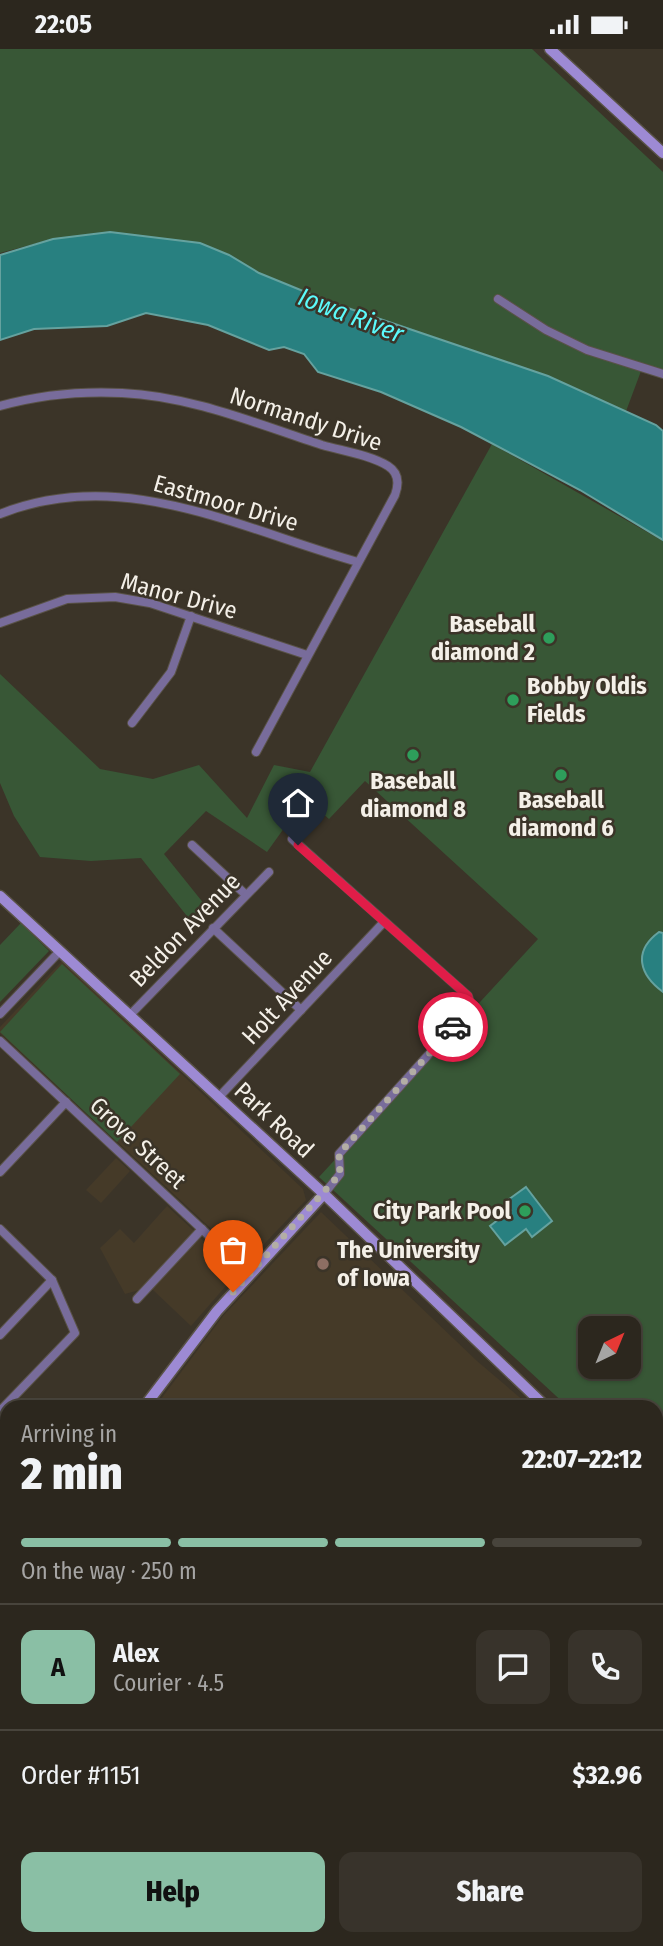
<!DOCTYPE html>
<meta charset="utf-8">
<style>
body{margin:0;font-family:"Fira Sans Condensed",sans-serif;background:#38332b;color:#f1f3f6;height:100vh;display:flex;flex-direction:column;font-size:26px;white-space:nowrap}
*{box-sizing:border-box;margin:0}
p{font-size:23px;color:#a6a5a4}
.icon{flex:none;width:38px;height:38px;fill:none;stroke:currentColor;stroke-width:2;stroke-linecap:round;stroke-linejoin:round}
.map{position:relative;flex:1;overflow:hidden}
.sheet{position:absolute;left:0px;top:1351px;width:663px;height:546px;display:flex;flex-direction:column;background:#2c271e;border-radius:21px 21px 0 0;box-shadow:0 2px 5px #0004,0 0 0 2px #48443c}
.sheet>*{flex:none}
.needle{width:46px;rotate:43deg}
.tools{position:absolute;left:578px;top:1267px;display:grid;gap:14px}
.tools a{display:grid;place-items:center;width:63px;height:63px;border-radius:14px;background:#2c271e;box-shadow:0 2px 5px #0004,0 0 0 2px #48443c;font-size:35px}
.pin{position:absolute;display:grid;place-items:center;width:60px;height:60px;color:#fff;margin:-72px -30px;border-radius:50% 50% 50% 0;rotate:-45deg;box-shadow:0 0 7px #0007}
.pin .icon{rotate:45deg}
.courier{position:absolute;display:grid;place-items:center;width:70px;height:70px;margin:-35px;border:5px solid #e11d48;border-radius:50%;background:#fff;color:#222;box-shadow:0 2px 9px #0007}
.head em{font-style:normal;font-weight:800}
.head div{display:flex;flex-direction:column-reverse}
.head{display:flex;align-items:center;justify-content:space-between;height:119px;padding:0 21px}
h1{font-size:46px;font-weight:800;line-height:52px}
.bar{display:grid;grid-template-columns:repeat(4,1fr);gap:10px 7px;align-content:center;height:84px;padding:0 21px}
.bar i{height:9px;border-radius:5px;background:#48443c}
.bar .on{background:#8abfa5}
.bar p{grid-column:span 4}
.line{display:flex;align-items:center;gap:18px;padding:0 21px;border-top:2px solid #48443c}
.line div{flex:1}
.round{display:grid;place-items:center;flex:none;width:74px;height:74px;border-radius:14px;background:#38332b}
.cta{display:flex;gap:14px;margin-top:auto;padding:14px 21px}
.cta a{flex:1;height:80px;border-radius:14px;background:#8abfa5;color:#111;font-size:28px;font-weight:800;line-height:80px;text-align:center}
.cta a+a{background:#38332b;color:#f1f3f6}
.status{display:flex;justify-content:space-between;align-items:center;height:49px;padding:0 35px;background:#2c271e;direction:ltr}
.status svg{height:19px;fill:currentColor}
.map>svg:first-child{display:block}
.built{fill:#453a28}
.green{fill:#385736;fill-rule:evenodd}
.water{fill:#288080;stroke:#65a29f;stroke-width:2}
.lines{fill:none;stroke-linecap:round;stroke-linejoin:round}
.street-casing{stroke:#595247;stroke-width:10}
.secondary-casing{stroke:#595247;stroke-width:13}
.street{stroke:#786c9b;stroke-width:8}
.secondary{stroke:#9d8ad4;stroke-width:10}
.done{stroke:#b3aea5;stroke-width:7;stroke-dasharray:0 12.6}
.route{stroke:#e11d48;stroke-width:9}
.leisure-dot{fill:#2e9e5b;stroke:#3b3428;stroke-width:2.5}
.education-dot{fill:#8d6e63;stroke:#3b3428;stroke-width:2.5}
.labels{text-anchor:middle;stroke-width:5;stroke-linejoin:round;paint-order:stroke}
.street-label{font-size:24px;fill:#f4f0e8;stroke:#3b3428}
.poi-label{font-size:24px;font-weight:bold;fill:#f4f0e8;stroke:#3b3428;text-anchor:end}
.water-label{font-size:26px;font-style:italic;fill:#5bfafb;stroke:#3b3428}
</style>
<div class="status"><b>22:05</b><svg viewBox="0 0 49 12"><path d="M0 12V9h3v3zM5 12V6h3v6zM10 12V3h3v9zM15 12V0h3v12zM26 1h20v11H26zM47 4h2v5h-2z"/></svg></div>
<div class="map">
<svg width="663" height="1897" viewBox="0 0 663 1897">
<rect width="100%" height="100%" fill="#3b3428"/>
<g class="built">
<polygon points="62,912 303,1140 306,1151 247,1213 0,984 0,978"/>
<polygon points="116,1109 130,1122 101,1154 86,1141"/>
<polygon points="167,1157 194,1182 143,1240 125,1245 100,1199 120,1180 134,1194"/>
<polygon points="321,1163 477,1312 531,1358 155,1358 223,1267"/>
<polygon points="199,1188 238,1223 191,1277 152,1240"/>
<polygon points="7,1493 7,1681 0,1685 0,1499"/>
<polygon points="7,1853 7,1890 305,1890 299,1897 0,1897 0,1861"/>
</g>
<g class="green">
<polygon points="0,0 532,0 663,123 663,321 644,314 625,365 259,224 53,190 0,204"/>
<path d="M492 395 663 492V1455L656 1447V1358H568L319 1128 538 890 365 732 329 770 314 757 298 776 293 772 300 763 297 761 267 803 206 762 164 805 209 861 194 876 141 809 91 812 40 808 14 767 0 734V625L100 720 153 730 199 716 247 769 274 716 310 723ZM590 1279H628V1318H590Z"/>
<polygon points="21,874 49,902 0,953 0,896"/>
<polygon points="62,915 180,1025 117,1093 0,983"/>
</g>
<g class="water">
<polygon points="110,183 200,194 229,206 259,224 330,253 548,327 656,376 663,382 663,491 580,441 461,378 381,343 318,323 304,305 284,298 269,301 208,276 146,264 107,277 34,280 0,291 0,206 53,190"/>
<path d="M659 883 663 884V943C640 926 632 903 659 883Z"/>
<polygon points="526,1138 552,1172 532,1188 526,1180 505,1196 490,1177 511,1161 505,1153"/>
<polygon points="663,1520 663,1641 656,1643 656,1522"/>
<polygon points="7,1681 7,1778 0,1781 0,1685"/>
</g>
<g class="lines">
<g class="street-casing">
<g id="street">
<polyline points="498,250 546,281 587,301 663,325"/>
<path d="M0 357C39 346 81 342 122 344 191 347 257 375 322 396 343 402 370 406 388 417 399 424 399 435 395 446L256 703"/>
<path d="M0 465C123 416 240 480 358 513"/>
<polyline points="0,574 67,550 115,548 150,554 307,606"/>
<polyline points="132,674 171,623 191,567"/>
<polyline points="292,790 468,947 470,953 467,963 339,1105 340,1125 324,1145"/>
<polyline points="192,796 245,845"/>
<polyline points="213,879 301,961"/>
<polyline points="0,965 60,902"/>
<polyline points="130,966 269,823"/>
<polyline points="0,992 250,1225"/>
<polyline points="219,1048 383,874"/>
<polyline points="0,1123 66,1053"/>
<polyline points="0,1180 52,1231 75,1284 0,1362"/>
<polyline points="137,1250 202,1180"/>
<polyline points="0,1286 52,1231"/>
<polyline points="656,1819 663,1825"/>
<polyline points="0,1849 7,1841"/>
<polyline points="365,1890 372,1897"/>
<polyline points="132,1897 138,1890"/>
</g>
</g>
<g class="secondary-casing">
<g id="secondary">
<polyline points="550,0 663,104"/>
<polyline points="0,847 324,1145 546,1358"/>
<polyline points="144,1358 217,1262 324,1145"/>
<polyline points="656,1475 663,1482"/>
<polyline points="0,1488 7,1481"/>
<polyline points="656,1728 663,1721"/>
<polyline points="546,1890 554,1897"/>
<polyline points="314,1897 321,1890"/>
<polyline points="494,1897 500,1890"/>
</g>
</g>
<use href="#street" class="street"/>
<use href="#secondary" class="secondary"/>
</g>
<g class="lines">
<polyline class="done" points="233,1243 340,1125 339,1105 453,978"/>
<polyline class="route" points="298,796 468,947 470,959 453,978"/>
</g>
<g class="leisure-dot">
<circle cx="549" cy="589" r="7"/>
<circle cx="513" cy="651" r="7"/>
<circle cx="413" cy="706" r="7"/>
<circle cx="561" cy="726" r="7"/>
<circle cx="525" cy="1162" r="7"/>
</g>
<circle class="education-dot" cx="323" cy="1215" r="7"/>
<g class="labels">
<g class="street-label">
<text transform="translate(306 370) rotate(18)" y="8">Normandy Drive</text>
<text transform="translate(226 454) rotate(16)" y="8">Eastmoor Drive</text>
<text transform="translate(179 547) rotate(15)" y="8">Manor Drive</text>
<text transform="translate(185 881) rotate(-46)" y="8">Beldon Avenue</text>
<text transform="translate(287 948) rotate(-47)" y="8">Holt Avenue</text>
<text transform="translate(274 1071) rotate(43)" y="8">Park Road</text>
<text transform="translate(138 1094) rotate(43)" y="8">Grove Street</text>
</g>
<g class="poi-label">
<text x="535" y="583">Baseball<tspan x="535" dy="28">diamond 2</tspan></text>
<text x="527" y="645" text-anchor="start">Bobby Oldis<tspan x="527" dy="28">Fields</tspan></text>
<text x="413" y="740" text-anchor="middle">Baseball<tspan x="413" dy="28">diamond 8</tspan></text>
<text x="561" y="759" text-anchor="middle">Baseball<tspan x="561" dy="28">diamond 6</tspan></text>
<text x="511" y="1170">City Park Pool</text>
<text x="337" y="1209" text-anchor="start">The University<tspan x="337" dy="28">of Iowa</tspan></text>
</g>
<g class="water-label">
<text transform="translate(351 266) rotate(21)" y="9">Iowa River</text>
</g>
</g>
</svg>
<div class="tools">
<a><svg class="needle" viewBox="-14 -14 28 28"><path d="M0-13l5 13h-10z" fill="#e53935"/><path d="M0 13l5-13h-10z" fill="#a6a5a4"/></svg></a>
</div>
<div class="pin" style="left:233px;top:1243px;background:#ea580c"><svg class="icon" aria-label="bag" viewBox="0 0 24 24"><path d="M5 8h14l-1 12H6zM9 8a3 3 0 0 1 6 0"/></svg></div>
<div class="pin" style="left:298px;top:796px;background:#1f2937"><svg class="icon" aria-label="home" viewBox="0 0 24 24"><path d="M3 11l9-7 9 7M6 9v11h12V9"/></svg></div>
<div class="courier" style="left:453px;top:978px"><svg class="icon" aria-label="car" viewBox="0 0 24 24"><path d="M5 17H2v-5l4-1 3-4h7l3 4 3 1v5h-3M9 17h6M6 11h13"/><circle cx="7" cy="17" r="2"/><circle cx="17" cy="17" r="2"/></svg></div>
<section class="sheet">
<div class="head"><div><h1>2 min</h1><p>Arriving in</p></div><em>22:07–22:12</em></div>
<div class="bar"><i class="on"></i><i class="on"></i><i class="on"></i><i></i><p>On the way · 250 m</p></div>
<div class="line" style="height:126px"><b class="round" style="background:#8abfa5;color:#111">A</b><div><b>Alex</b><p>Courier · 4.5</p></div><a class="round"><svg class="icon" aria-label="chat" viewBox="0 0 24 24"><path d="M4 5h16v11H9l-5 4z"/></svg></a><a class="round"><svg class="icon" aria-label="phone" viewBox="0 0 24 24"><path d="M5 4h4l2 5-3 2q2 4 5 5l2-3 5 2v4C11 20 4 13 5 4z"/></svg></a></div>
<div class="line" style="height:91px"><div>Order #1151</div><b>$32.96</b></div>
<div class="cta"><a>Help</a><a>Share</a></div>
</section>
</div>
